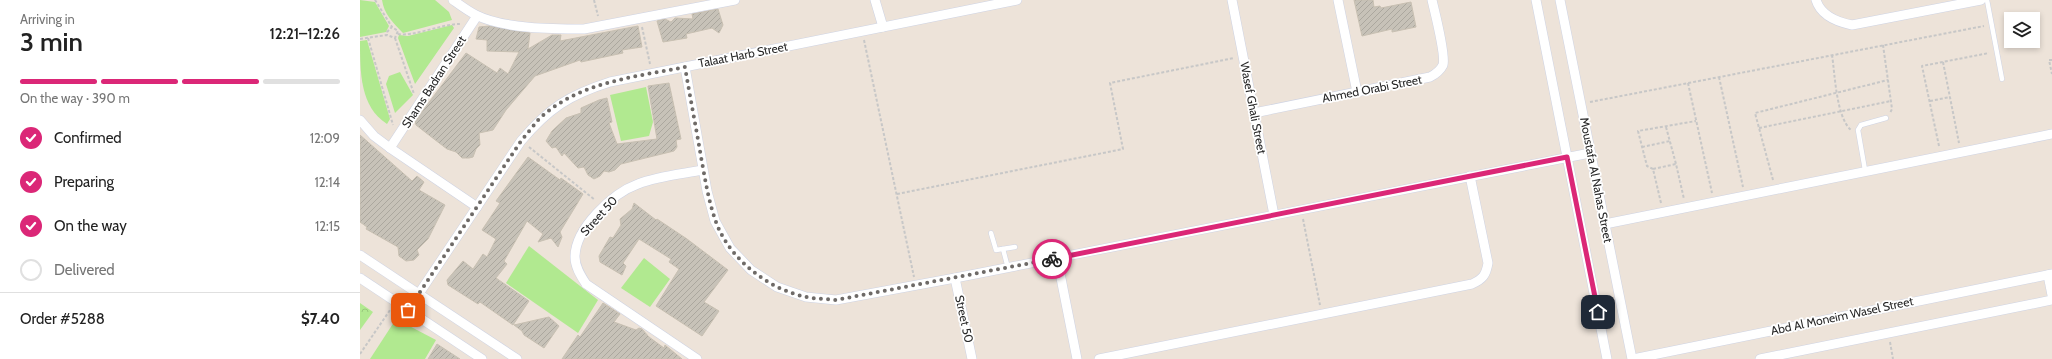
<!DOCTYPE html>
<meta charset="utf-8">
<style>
body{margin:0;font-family:Cabin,sans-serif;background:#f2f2f2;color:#222;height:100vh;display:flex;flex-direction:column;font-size:15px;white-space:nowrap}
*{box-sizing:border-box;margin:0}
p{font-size:13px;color:#767676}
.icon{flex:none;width:22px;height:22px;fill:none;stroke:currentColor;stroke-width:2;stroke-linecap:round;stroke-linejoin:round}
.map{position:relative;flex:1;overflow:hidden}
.details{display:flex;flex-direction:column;background:#fff;width:360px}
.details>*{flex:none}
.controls{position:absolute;left:1644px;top:12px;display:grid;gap:8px}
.controls a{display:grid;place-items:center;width:36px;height:36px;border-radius:0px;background:#fff;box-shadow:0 2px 6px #0003;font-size:20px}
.pin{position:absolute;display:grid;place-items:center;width:34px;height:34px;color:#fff;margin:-17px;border-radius:8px;box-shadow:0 2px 6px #0006}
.courier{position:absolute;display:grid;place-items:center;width:40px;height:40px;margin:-20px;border:3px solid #db2777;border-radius:50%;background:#fff;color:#222;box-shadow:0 1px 5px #0007}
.headline em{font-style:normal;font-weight:600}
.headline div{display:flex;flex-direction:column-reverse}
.headline{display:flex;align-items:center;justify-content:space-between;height:68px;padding:0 20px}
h1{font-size:26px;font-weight:600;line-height:30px}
.bar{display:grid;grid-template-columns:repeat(4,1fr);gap:6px 4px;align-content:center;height:48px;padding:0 20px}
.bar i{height:5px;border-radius:3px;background:#e0e0e0}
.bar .current{background:#db2777}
.bar p{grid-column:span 4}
.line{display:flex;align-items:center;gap:10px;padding:0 20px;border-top:1px solid #e0e0e0}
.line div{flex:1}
ol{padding:0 20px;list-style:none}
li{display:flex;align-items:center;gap:12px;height:44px}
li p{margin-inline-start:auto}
li .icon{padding:4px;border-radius:50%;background:#db2777;color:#fff;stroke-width:4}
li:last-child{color:#767676}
li i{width:22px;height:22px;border:2px solid #e0e0e0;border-radius:50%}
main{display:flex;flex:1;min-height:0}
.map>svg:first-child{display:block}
.grass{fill:#b1e990}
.park{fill:url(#park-crowns)}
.building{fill:url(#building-hatch);stroke:#c8c0b2}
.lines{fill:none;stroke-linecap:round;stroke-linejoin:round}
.service-casing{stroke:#ced3e3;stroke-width:5.5}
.minor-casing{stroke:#ced3e3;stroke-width:10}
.path{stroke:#c7c7c7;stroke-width:2;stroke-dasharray:3 2;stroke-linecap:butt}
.service{stroke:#fff;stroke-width:4.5}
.minor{stroke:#fff;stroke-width:9}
.done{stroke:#6e6a67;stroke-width:4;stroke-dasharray:0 7.2}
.route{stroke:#db2777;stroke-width:5}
.labels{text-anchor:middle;stroke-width:3.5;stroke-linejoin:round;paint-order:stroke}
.street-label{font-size:12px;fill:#292929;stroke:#fff}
</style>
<main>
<section class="details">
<div class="headline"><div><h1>3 min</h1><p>Arriving in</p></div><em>12:21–12:26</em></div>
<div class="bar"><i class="current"></i><i class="current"></i><i class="current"></i><i></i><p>On the way · 390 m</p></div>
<ol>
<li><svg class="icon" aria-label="check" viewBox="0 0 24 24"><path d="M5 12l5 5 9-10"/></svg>Confirmed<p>12:09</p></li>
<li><svg class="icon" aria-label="check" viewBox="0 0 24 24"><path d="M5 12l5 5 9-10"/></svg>Preparing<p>12:14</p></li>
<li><svg class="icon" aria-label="check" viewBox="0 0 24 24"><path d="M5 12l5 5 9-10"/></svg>On the way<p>12:15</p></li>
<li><i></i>Delivered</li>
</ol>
<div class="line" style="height:52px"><div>Order #5288</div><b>$7.40</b></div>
</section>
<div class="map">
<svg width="1692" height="359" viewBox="0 0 1692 359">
<defs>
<pattern id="park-crowns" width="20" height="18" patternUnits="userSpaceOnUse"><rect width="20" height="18" fill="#b1e990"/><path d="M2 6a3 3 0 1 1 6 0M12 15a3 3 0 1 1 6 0" fill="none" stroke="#98c87c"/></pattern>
<pattern id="building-hatch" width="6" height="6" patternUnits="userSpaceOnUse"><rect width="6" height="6" fill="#c7c2b8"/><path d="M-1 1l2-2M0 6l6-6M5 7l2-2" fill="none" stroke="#aba79e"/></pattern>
</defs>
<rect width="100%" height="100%" fill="#ede3d9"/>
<g class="grass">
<polygon points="0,0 15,2 29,26 26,32 0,37"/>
<path d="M22 0H75L89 12 92 20 43 33C33 23 24 14 22 0Z"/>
<polygon points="92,25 94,28 55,84 38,38 39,35 48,36"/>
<path d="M7 40 30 119 27 124C0 107 0 72 0 41Z"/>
<polygon points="40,72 53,95 35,113 26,84 29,76"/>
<polygon points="286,87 293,122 289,136 261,141 250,95"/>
<polygon points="169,246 238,300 218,333 146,283"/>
<polygon points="284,258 310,279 290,307 261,288"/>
<polygon points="36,319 76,340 65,359 10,359"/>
</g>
<polygon class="park" points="0,303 13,312 0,330"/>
<g class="building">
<polygon points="994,0 1013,0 1014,7 1020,6 1021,8 1051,2 1056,27 1032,32 1032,29 1002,36"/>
<polygon points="358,9 363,25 359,33 352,28 326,34 327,38 303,42 297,21 305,19 311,22 315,18 333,19 332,14"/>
<polygon points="129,26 170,33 168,49 192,35 201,35 200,41 278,26 282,47 262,50 263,53 221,62 220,60 175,76 146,110 133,130 119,133 120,145 116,149 113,157 109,158 102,158 96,152 87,149 74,139 56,125 55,121 106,53 137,73 140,68 148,74 159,52 127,51 127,40 116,39 119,27"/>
<polygon points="309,83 321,139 316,140 317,147 314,151 261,164 255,170 249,172 244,171 240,176 234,179 228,175 224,167 218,168 204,153 202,156 196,147 192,148 186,141 192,131 206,118 221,113 221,108 239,100 247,98 252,122 249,123 257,144 297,139 288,86"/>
<polygon points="0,135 52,181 57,176 64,182 59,190 85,205 68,239 57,250 59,255 54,260 46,261 39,256 38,247 6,229 7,227 0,222"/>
<polygon points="168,157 200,180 201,178 223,194 200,232 202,237 198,247 191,238 178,242 183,234 167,221 144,261 147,264 136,278 169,301 153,325 120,302 118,304 88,285 87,280 103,261 113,269 123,254 127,257 136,239 122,230 140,203 136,201"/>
<polygon points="274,203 296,220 297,219 327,239 368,270 344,302 359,311 342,336 296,306 319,269 309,262 311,259 279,239 263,263 266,266 262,275 240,262 239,256 250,237 253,238 261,225 260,219 272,209"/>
<polygon points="243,303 260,314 254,322 276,330 279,328 282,329 289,337 304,348 305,345 322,359 202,359 218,335 220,337"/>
<polygon points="189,317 199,326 184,348 164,335 162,331 154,325"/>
<polygon points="77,344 100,359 68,359"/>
</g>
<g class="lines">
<g class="service-casing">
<g id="service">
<polyline points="1627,0 1642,79"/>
<polyline points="1505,170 1498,130 1501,125 1526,118"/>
<polyline points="631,233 636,250 655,247"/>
<polyline points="643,249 648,268"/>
</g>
</g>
<g class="minor-casing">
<g id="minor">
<path d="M93 0C100 5 108 11 116 15 144 29 193 29 224 29L375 0"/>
<polyline points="515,0 523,27"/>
<polyline points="872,0 914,215"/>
<polyline points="978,0 997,92"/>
<polyline points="1176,0 1247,359"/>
<polyline points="1200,0 1272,359"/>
<path d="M1456 0C1461 16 1477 22 1492 25L1621 0"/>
<polyline points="325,67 347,191 355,221 370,248 391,270 417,287 446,297 476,300 595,278 1230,153"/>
<path d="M894 113 1070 77C1076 74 1080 71 1083 65 1086 55 1075 13 1072 0"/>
<polyline points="0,120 14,136 30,148 117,207"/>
<polyline points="30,148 117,16"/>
<polyline points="1245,224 1692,134"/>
<polyline points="0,255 157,359"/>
<polyline points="697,258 717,359"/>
<polyline points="1688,275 1692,295"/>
<polyline points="0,278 122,359"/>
<polyline points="595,278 612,359"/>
<path d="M48 310 161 141C189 108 209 95 250 82L657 0"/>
<path d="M337 359 226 284C221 276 215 267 215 257 215 228 253 193 278 184 298 176 322 174 343 170"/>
<path d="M739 359 1112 284C1123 279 1126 275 1128 263L1110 176"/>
<polyline points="1273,359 1692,274"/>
<polyline points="1400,359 1692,300"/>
</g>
</g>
<g class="path">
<polyline points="15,0 32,27"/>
<polyline points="234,0 238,16"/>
<polyline points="282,27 290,64"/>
<path d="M38 34C53 37 81 24 100 24"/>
<polyline points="8,38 33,125"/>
<polyline points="35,38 54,94"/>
<polyline points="0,39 27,35 35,38 38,31 32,27 27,32 27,35"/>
<polyline points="504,40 554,277"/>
<polyline points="1523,45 1532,109 1530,113"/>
<path d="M1472 55C1475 74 1476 117 1491 130"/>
<polyline points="1692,60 1689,60 1692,74"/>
<polyline points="1583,62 1599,143"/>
<polyline points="1359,77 1383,187"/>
<polyline points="1328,83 1352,193"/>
<polyline points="1570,101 1590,97"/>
<polyline points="1230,102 1624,26"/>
<polyline points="1306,127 1316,164"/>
<polyline points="1399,128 1531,101"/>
<polyline points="1579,146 1562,66 1629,53"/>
<polyline points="169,147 235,200"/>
<polyline points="1282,147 1310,141"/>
<polyline points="1293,169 1287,166 1278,131 1336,121"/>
<polyline points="1413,180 1395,113 1528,80"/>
<polyline points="537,194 763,149 750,83 874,58"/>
<polyline points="1301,203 1293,169 1316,164 1324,199"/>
<polyline points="943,219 960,305"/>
<polyline points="1530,342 1533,359"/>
<polyline points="0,354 30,310"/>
</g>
<use href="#service" class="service"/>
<use href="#minor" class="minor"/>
</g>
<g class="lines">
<path class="done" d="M48 310 161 141C167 134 173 126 179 119 218 82 275 77 325 67 330 97 336 127 341 157 345 178 348 199 355 219 367 257 407 289 446 297 456 299 466 299 476 300L692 259"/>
<polyline class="route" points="692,259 1207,157 1238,312"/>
</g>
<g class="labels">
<g class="street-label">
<text transform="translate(383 55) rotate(-11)" y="4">Talaat Harb Street</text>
<text transform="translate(74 82) rotate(-57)" y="4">Shams Badran Street</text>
<text transform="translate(1012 89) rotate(-11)" y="4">Ahmed Orabi Street</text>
<text transform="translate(893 108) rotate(79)" y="4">Wasef Ghali Street</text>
<text transform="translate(1236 180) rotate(79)" y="4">Moustafa Al Nahas Street</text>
<text transform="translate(239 216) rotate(-48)" y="4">Street 50</text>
<text transform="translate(1482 316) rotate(-12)" y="4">Abd Al Moneim Wasel Street</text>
<text transform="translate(604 319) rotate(78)" y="4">Street 50</text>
</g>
</g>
</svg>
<div class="controls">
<a><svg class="icon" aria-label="layers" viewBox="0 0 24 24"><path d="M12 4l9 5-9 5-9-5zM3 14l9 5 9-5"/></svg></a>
</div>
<div class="pin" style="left:48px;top:310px;background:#ea580c"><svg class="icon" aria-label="bag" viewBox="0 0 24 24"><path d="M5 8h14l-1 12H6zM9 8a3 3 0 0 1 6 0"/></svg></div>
<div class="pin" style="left:1238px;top:312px;background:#1f2937"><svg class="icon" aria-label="home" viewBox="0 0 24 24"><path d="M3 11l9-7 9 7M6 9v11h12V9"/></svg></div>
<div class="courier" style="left:692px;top:259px"><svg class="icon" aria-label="bike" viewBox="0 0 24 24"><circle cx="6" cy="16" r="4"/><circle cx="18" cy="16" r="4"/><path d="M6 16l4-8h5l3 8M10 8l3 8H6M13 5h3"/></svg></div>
</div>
</main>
